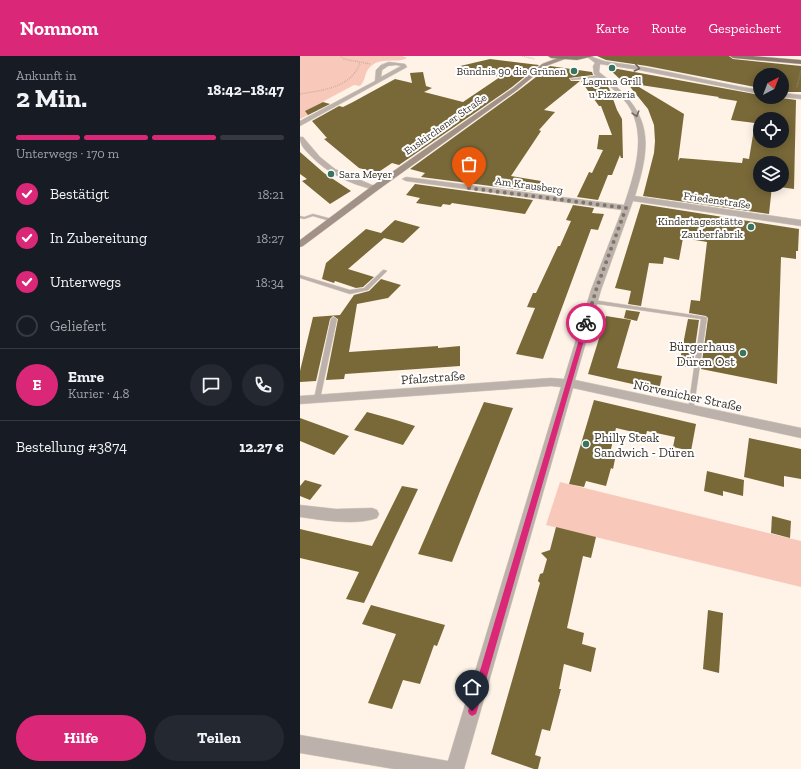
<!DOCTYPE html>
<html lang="de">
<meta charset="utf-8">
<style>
body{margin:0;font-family:"Zilla Slab",serif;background:#242831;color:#f1f3f6;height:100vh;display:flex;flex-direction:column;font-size:15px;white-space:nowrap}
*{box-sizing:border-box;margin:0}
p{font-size:13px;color:#9ea1a6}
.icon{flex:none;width:22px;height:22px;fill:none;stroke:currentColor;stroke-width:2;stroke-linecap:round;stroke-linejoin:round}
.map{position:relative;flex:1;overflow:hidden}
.side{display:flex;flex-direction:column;background:#171b24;width:300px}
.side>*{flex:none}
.needle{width:26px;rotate:42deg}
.buttons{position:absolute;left:453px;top:12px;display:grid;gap:8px}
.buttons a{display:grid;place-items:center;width:36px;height:36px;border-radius:50%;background:#171b24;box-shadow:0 2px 10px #0003;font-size:20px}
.pin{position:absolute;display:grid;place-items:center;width:34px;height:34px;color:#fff;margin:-41px -17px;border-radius:50% 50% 50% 0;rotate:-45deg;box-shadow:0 0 4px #0007}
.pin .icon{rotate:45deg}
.courier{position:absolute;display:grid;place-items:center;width:40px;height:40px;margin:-20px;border:3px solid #db2777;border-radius:50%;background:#fff;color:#222;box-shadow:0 1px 5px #0007}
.head em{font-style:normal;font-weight:700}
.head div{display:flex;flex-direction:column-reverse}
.head{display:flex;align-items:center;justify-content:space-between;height:68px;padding:0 16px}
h1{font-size:26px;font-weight:700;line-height:30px}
.bar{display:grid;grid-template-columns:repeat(4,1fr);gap:6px 4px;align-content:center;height:48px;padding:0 16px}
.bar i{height:5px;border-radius:3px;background:#363941}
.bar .current{background:#db2777}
.bar p{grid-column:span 4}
.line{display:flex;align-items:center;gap:10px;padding:0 16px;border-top:1px solid #363941}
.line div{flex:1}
.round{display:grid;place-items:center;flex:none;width:42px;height:42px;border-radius:21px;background:#242831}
ol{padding:0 16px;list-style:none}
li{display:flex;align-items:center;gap:12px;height:44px}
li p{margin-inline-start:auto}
li .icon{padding:4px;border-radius:50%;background:#db2777;color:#fff;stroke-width:4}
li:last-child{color:#9ea1a6}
li i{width:22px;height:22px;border:2px solid #363941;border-radius:50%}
.button{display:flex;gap:8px;margin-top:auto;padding:8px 16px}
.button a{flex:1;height:46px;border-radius:24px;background:#db2777;color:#fff;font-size:16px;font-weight:700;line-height:46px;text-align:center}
.button a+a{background:#242831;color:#f1f3f6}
header{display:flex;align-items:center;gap:24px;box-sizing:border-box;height:56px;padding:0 20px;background:#db2777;color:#fff}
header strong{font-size:19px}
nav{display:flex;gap:22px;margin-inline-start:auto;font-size:14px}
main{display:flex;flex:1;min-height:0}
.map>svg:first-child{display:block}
.green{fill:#f8c8bb}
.building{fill:#796939;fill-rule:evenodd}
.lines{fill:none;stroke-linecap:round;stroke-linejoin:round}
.lane-casing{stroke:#dbd0c4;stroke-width:1}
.street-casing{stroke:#dbd0c4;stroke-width:1}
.secondary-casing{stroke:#dbd0c4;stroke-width:1}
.primary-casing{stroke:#dbd0c4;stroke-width:1}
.path{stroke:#a49b90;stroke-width:1.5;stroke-dasharray:0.5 1.5;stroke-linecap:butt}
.lane{fill:#bdb2ab;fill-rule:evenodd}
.street{fill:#bdb2ab;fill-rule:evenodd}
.secondary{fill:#a19187;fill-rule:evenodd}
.primary{fill:#8d7a6e;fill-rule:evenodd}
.oneway{stroke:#6e655d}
.route{fill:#db2777}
.done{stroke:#7e766b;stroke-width:4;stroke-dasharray:0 7.2}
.poi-dot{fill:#39745d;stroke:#fff;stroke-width:1.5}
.labels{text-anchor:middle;stroke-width:4;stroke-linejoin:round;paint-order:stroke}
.far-poi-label{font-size:11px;fill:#393229;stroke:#fff;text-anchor:end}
.far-street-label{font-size:11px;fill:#393229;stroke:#fff}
.poi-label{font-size:13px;fill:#393229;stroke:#fff;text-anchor:end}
.street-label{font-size:13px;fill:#393229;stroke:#fff}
</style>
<header>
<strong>Nomnom</strong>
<nav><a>Karte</a><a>Route</a><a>Gespeichert</a></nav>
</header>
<main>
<section class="side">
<div class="head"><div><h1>2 Min.</h1><p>Ankunft in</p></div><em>18:42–18:47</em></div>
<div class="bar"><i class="current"></i><i class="current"></i><i class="current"></i><i></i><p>Unterwegs · 170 m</p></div>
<ol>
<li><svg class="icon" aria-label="check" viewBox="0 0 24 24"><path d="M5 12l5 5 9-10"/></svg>Bestätigt<p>18:21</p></li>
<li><svg class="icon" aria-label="check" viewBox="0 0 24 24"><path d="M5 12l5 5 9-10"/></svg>In Zubereitung<p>18:27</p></li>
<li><svg class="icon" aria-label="check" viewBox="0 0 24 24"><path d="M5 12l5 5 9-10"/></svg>Unterwegs<p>18:34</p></li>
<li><i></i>Geliefert</li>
</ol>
<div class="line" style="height:72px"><b class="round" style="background:#db2777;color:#fff">E</b><div><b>Emre</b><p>Kurier · 4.8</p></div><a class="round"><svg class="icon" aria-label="chat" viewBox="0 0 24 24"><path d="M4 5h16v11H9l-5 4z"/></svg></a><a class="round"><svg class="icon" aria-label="phone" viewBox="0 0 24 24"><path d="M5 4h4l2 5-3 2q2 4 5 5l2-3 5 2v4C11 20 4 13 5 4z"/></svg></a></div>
<div class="line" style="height:52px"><div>Bestellung #3874</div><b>12.27 €</b></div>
<div class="button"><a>Hilfe</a><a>Teilen</a></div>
</section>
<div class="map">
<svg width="501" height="713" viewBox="0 0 501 713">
<rect width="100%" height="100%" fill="#fef3e6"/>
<g class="green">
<path d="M0 0H102L107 2C96 8 81 0 70 11 64 17 66 24 60 30L54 29 11 52 18 54 0 63Z"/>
<polygon points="260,426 501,485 501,531 246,469"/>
</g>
<g class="building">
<polygon points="297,0 429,0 433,3 501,10 501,36 482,36 482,19 460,19 460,32 347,10 306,4"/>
<polygon points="190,3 239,9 212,31 99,109 92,107 77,117 59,112 24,83 27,82 12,65 39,50 43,51 53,46 95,23 112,27 110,17 123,16 126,30 132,32 124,36 163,46 200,21 156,11"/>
<polygon points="250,10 292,16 293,19 269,22 271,25 280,25 244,54 255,56 239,74 241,75 211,120 241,125 236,136 121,121 125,117 110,113 218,35"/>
<path d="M307 11 460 39V41H480L482 42 496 44 494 133 472 130 469 158 343 140 354 97 355 85 354 69 348 53 327 27 323 26ZM334 28 419 41 418 42 437 45 431 64 455 67 449 103 443 102 442 107 380 102 378 105 384 58ZM460 63H482V85H460ZM460 107H482V129H460Z"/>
<polygon points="298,23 309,32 317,54 322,63 323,102 321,102 320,99 312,119 308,119 298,144 277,141 289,116 292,117 303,94 297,93 299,79 312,79 301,50 299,50 281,25"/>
<polygon points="23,46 30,48 8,59 5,55"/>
<polygon points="0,96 24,117 51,135 30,148 2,125 7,123 0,118"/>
<polygon points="115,128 233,144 225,158 152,147 150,149 143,148 141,151 116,147 120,142 106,139"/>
<polygon points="341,148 499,173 498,195 496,195 496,203 481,201 477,328 401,313 408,262 406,260 389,257 391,244 400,245 407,186 383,182 379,204 364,201 363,208 349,207 341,250 328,248 331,235 315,232"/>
<polygon points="273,149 294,152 292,157 304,158 298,174 291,173 243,303 216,298 235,252 227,251 233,237 236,237 258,190 260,190 271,165 266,164"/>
<polygon points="95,164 120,171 103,187 84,182 48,213 74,221 63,231 56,232 35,225 34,227 22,223 26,207 66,173 81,177"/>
<polygon points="81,223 101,229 88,242 57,248 49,296 138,290 138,292 160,290 160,310 45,318 44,323 26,324 38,263 33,260 30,263 16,325 0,326 0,315 13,261 40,259 54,239 69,235"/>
<polygon points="326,254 340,256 337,265 324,262"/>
<polygon points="306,260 331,264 317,312 362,320 359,334 288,318"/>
<polygon points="388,263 399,264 392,312 379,309"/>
<polygon points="294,344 396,368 391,395 373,391 375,381 347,375 346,379 316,372 310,397 316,398 313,413 311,412 306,430 286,425 284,431 269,428"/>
<polygon points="184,346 213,352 152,506 118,498"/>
<polygon points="67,356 96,364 115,370 103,389 54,374"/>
<polygon points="0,362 22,370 49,380 34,399 0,385"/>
<polygon points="449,382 501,393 501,423 484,420 484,431 444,421"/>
<polygon points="407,415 444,424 443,440 423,435 423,440 404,435"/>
<polygon points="5,424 22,429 10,444 0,440 0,430"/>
<polygon points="102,430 118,433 64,547 46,543 59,516 0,502 0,473 72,490"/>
<polygon points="472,460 491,465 490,482 471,477"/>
<polygon points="256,471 296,481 291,502 283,500 267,572 284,577 282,588 296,592 291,616 264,608 259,633 261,633 250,675 242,673 235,699 241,701 238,713 234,713 191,698 240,527 238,525 240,518 243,517 247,503 241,497 250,494"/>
<polygon points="71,549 145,569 137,590 134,589 120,628 103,624 92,653 68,647 96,578 62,568"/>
<polygon points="408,554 423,557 419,617 403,613"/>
</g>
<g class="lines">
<g class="lane-casing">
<g id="lane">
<polygon points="301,19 302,21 272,24 270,23"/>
<polygon points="13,158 32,163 32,164 30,165 13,160 4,163 0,162 0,160 4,161"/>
<polygon points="83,214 85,214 87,215 68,234 50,238 0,222 0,219 50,234 64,232"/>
<polygon points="293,244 406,261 407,262 393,356 391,356 388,354 401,263 291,247 290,246"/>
<polygon points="34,261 37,263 20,343 17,345 14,343 31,263"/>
</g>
</g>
<g class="street-casing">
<g id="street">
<path d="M286 0C294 0 301 5 309 6 360 12 409 26 460 34V38L339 14 300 8 299 16C350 55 354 80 335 140L501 164V170L333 145 301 234 275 324 501 372V382L273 332 164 713H94L0 697V679L148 705 261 331 251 330 0 348V340L251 322 264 323 291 234 322 154 106 125 102 123 106 121 324 149C334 119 348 79 328 49 319 37 306 27 294 18L293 10 295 7Z"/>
<path d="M89 6 105 8 107 11 0 70V65L75 25 76 14 81 9ZM96 9 101 10 81 21 82 14 88 10Z"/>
<polygon points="482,37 501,39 501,43 482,41"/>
<path d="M0 81H3L20 101 35 113 79 132 75 134C50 128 28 118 10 99 4 93 0 89 0 81Z"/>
<path d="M0 449 36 453 72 452 77 454 79 458 77 462C56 470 22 464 0 461Z"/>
</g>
</g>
<g class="secondary-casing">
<polygon id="secondary" points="263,0 265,1 265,3 246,10 217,34 78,134 3,190 0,191 0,184 72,130 213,32 242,8"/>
</g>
<g class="primary-casing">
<g id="primary">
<polygon points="248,0 294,0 277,4 251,2"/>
<polygon points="430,0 453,0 501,4 501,8 433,2"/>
</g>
</g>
<g class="path">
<polyline points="41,0 44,3 71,8"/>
<polyline points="222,0 235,3"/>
<polyline points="497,31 501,15"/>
<path d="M0 38C23 34 51 32 60 7"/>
</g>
<use href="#lane" class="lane"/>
<use href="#street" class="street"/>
<use href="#secondary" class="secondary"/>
<use href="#primary" class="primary"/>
</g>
<defs><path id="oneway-chevron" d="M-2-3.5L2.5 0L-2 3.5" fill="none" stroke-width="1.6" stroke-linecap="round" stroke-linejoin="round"/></defs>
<g class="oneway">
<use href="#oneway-chevron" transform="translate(337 12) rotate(12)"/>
<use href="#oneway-chevron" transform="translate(336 58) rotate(73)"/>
</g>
<polygon class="route" points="286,265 289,267 177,655 176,658 172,660 169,658 168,655 284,267"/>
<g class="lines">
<polyline class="done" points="169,132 326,152 297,231 286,267"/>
</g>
<g class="poi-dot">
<circle cx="312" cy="12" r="4"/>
<circle cx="274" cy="15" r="4"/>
<circle cx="31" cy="118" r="4"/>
<circle cx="451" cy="171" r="4"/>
<circle cx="443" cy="297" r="4"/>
<circle cx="286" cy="388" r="4"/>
</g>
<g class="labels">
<g class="far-poi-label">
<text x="266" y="19">Bündnis 90 die Grünen</text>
<text x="312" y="29" text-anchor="middle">Laguna Grill<tspan x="312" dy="13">u Pizzeria</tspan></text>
<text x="39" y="122" text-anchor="start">Sara Meyer</text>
<text x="443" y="169">Kindertagesstätte<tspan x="443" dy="13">Zauberfabrik</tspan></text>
</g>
<g class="far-street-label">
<text transform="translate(145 68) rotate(-35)" y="4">Euskirchener Straße</text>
<text transform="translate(229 129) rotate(8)" y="4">Am Krausberg</text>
<text transform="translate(417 144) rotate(8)" y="4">Friedenstraße</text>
</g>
<g class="poi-label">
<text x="435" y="295">Bürgerhaus<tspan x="435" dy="15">Düren Ost</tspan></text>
<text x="294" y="386" text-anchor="start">Philly Steak<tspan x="294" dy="15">Sandwich - Düren</tspan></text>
</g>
<g class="street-label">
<text transform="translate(133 321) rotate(-4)" y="5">Pfalzstraße</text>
<text transform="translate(388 339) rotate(12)" y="5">Nörvenicher Straße</text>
</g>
</g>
</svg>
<div class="buttons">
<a><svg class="needle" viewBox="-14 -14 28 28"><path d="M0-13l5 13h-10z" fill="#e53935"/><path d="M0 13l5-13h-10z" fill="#9ea1a6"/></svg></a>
<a><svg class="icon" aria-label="locate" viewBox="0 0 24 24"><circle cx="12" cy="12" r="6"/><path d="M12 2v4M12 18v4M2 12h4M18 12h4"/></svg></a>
<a><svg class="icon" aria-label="layers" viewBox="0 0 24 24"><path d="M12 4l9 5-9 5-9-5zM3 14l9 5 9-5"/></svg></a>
</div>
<div class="pin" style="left:169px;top:132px;background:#ea580c"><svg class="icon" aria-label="bag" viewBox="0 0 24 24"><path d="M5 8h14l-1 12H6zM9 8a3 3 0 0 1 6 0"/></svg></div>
<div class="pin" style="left:172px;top:655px;background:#1f2937"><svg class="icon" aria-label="home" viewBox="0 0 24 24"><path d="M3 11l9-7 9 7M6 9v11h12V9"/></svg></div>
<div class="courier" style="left:286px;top:267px"><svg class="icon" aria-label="bike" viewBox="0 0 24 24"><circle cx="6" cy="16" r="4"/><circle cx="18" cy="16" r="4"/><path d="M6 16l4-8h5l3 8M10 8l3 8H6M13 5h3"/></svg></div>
</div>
</main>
